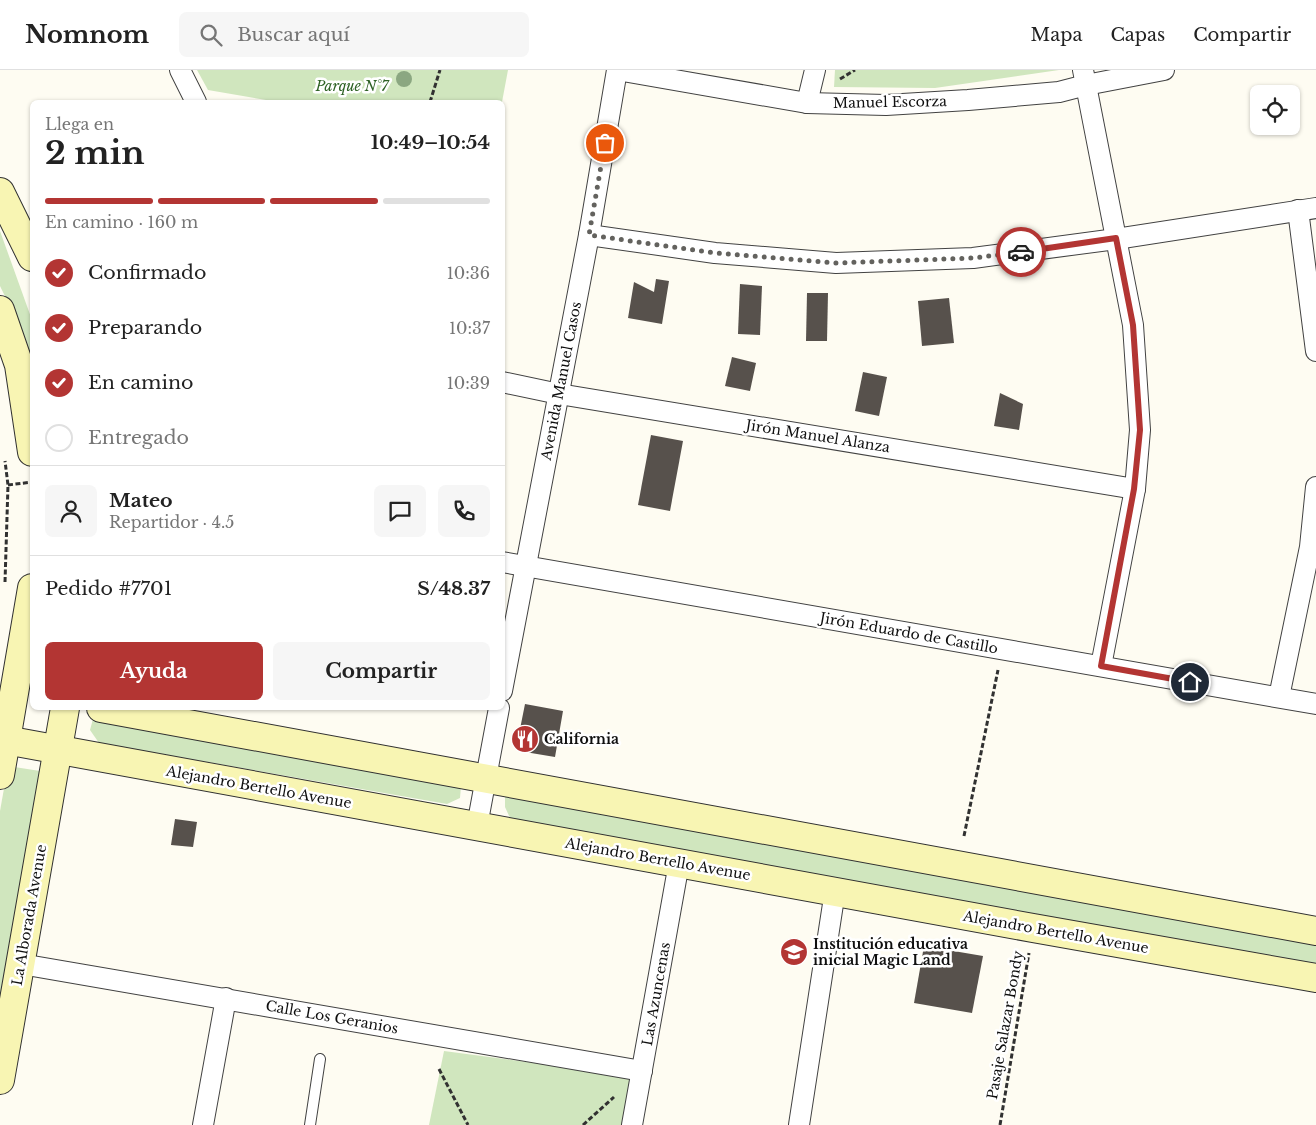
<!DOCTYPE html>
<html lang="es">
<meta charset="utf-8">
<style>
body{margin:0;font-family:"Libre Baskerville",serif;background:#f6f6f6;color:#222;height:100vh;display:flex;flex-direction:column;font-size:19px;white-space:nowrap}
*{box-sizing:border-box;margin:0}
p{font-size:16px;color:#767676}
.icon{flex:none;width:28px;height:28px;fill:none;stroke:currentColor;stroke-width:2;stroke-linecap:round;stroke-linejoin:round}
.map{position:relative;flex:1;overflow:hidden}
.panel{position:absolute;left:30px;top:30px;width:475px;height:610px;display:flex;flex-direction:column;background:#fff;border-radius:8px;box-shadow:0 1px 4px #0004}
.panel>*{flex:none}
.fabs{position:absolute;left:1250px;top:15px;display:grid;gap:10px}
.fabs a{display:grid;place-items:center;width:50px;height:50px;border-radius:8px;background:#fff;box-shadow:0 1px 4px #0004;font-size:25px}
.pin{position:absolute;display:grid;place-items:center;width:42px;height:42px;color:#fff;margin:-21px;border:2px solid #fff;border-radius:50%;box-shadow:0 1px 5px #0007}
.courier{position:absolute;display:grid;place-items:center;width:50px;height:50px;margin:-25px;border:4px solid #b33533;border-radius:50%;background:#fff;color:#222;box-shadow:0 1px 6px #0007}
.overview em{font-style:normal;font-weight:700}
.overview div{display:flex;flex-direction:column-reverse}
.overview{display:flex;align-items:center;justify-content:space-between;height:85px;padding:0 15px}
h1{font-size:32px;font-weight:700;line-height:38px}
.bar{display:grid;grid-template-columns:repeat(4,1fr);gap:8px 5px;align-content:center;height:60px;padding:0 15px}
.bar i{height:6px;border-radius:4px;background:#e0e0e0}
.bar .on{background:#b33533}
.bar p{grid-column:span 4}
.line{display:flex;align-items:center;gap:12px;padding:0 15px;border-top:1px solid #e0e0e0}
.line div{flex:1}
.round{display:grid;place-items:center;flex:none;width:52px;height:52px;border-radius:8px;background:#f6f6f6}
ol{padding:0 15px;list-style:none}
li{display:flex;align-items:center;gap:15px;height:55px}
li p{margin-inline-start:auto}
li .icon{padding:5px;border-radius:50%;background:#b33533;color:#fff;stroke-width:4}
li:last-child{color:#767676}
li i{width:28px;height:28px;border:2px solid #e0e0e0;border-radius:50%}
.button{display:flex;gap:10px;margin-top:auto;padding:10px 15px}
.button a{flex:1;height:58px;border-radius:8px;background:#b33533;color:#fff;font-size:20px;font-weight:700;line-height:58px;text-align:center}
.button a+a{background:#f6f6f6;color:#222}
header{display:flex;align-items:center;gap:30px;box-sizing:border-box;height:70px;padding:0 25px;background:#fff;border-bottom:1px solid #e0e0e0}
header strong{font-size:24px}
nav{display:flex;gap:28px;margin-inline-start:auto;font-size:18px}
.search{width:350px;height:45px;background:#f6f6f6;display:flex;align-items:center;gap:12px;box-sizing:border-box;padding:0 18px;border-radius:8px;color:#767676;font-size:19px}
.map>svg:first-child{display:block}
.green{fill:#d0e6be}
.building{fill:#57514c}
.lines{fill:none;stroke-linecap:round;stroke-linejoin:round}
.service-casing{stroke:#424242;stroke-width:12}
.minor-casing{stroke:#424242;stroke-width:22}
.secondary-casing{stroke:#313131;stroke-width:30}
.path{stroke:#313131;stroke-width:3;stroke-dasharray:5 2.5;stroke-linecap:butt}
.service{stroke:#fff;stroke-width:10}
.minor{stroke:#fff;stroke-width:20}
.secondary{stroke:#f8f5b3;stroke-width:28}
.tree{fill:#8ba781}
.done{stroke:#63625e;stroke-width:5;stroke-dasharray:0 9}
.route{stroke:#b33533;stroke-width:6}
.labels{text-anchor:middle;stroke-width:5;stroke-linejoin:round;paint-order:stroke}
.park-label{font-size:14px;font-style:italic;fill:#2d6124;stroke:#fff}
.street-label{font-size:14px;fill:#0f0f0f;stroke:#fff}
.poi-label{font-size:14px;font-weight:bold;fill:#0f0f0f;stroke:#fff;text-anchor:start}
</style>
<header>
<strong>Nomnom</strong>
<div class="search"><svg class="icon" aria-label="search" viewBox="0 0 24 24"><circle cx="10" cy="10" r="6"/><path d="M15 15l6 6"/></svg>Buscar aquí</div>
<nav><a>Mapa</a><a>Capas</a><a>Compartir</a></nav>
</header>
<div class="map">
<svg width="1316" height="1055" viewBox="0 0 1316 1055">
<rect width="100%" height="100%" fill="#fefcf2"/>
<g class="green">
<polygon points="197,0 508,0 502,32 278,32 208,20"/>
<polygon points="835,0 1059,0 935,18 834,17"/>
<polygon points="0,161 32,250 32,300 21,259 0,216"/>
<polygon points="99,648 461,716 460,728 447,734 99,673 90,660 93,649"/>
<polygon points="8,696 40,701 0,926 0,741"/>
<polygon points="505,723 1316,872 1316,903 510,748 505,737"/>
<polygon points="444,981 632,1006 623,1055 429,1055"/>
</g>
<g class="building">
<polygon points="656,209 669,211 662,254 628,248 634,212 654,222"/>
<polygon points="740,214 762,216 760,265 738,264"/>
<polygon points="807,223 828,223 827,271 806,271"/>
<polygon points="949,228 954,273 922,276 918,231"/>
<polygon points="732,287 756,293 750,321 725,316"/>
<polygon points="863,302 887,307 879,346 855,341"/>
<polygon points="1000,323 1023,334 1019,360 994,356"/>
<polygon points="651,365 683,371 670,441 638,435"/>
<polygon points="525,634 563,641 555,687 519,681 522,669 518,669"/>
<polygon points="175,749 197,752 193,777 171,775"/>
<polygon points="924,876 983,886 972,943 914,933"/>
</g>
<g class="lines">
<g class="service-casing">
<polyline id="service" points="310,1055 320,989"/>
</g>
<g class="minor-casing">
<g id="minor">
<polyline points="180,0 196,32"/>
<polyline points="1083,0 1133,255 1140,360 1135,419 1101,596"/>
<polyline points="807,33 815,0"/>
<polyline points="1298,140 1316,281"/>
<polyline points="589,165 715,183 836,193 973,188 1116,169 1316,138"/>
<polyline points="502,312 559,324 1135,419"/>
<polyline points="502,492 1316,634"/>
<polyline points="502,621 589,165 617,0 807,33 886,35 968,30 1059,22 1086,15 1164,0"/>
<polyline points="1279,627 1310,477 1316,417"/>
<polyline points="477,756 499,638"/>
<polyline points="21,894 642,1001"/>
<polyline points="203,1055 226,928"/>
<polyline points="632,1055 679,793"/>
<polyline points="799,1055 835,821"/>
</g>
</g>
<g class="secondary-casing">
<g id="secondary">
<polyline points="0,122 32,187"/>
<polyline points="0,240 19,295 32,382"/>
<polyline points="101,638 1316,861"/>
<polyline points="0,669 1033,858 1316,908"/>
<polyline points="0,705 32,518"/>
<polyline points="0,1010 65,638"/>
</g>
</g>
<g class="path">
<polyline points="840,9 855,0"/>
<polyline points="430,32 440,0"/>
<polyline points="8,415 32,412"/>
<polyline points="5,512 8,415 5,391"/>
<polyline points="964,766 998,600"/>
<polyline points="439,999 468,1055"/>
<polyline points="583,1055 614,1027"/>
<polyline points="1000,1055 1029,883"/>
</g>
<use href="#service" class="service"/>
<use href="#minor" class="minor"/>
<use href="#secondary" class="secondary"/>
</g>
<circle class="tree" cx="404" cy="9" r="8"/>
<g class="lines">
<polyline class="done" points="605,73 589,165 715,183 836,193 973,188 1021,182"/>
<polyline class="route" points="1021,182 1116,168 1133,255 1140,360 1134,419 1101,596 1190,612"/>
</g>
<defs>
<g id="restaurant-disc" transform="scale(1.4375)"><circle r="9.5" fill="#b33533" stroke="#fff"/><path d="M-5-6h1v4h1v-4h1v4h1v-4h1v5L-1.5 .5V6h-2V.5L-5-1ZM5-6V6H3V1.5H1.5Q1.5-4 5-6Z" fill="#fff"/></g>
<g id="school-disc" transform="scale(1.4375)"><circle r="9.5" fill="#b33533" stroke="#fff"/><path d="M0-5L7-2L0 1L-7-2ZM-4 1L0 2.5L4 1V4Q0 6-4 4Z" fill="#fff"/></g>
</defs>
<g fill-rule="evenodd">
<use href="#restaurant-disc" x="525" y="669"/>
<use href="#school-disc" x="794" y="882"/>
</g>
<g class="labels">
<g class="park-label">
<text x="352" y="21">Parque N°7</text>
</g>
<g class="street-label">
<text transform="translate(890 32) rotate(-1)" y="5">Manuel Escorza</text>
<text transform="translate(561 311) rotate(-79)" y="5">Avenida Manuel Casos</text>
<text transform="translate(818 366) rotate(9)" y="5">Jirón Manuel Alanza</text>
<text transform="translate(909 563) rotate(10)" y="5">Jirón Eduardo de Castillo</text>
<text transform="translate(259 717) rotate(10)" y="5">Alejandro Bertello Avenue</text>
<text transform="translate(658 789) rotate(10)" y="5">Alejandro Bertello Avenue</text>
<text transform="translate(29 845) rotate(-80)" y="5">La Alborada Avenue</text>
<text transform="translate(1056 862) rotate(10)" y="5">Alejandro Bertello Avenue</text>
<text transform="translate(656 924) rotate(-80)" y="5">Las Azuncenas</text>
<text transform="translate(332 947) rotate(10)" y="5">Calle Los Geranios</text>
<text transform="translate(1005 955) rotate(-80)" y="5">Pasaje Salazar Bondy</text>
</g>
<g class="poi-label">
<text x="544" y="674">California</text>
<text x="813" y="879">Institución educativa<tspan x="813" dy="16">inicial Magic Land</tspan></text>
</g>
</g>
</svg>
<div class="fabs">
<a><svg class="icon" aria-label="locate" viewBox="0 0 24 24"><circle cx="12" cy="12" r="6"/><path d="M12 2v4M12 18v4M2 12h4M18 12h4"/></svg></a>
</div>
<div class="pin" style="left:605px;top:73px;background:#ea580c"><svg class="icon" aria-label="bag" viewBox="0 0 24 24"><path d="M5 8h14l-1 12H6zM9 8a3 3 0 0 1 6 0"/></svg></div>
<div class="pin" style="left:1190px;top:612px;background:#1f2937"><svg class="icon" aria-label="home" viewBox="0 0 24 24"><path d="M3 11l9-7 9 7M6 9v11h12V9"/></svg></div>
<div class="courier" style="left:1021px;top:182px"><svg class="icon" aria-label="car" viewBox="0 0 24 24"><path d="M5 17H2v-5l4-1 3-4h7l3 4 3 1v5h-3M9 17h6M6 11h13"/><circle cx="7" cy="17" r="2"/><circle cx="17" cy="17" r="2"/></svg></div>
<section class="panel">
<div class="overview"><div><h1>2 min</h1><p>Llega en</p></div><em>10:49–10:54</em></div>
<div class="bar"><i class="on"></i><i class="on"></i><i class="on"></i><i></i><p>En camino · 160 m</p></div>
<ol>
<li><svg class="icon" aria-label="check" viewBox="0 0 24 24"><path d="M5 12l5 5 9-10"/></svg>Confirmado<p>10:36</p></li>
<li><svg class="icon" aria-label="check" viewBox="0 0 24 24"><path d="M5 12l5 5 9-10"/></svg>Preparando<p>10:37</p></li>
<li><svg class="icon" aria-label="check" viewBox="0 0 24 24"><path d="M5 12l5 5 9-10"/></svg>En camino<p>10:39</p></li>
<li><i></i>Entregado</li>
</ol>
<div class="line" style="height:90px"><a class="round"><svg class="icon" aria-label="person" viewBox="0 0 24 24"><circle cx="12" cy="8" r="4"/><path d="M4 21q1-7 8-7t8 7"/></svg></a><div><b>Mateo</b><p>Repartidor · 4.5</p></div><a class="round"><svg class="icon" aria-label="chat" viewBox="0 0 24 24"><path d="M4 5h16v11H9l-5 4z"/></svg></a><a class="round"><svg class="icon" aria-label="phone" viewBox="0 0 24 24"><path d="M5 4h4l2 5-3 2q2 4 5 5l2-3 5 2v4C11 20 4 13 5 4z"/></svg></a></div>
<div class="line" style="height:65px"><div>Pedido #7701</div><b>S/48.37</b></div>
<div class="button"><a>Ayuda</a><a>Compartir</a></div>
</section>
</div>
